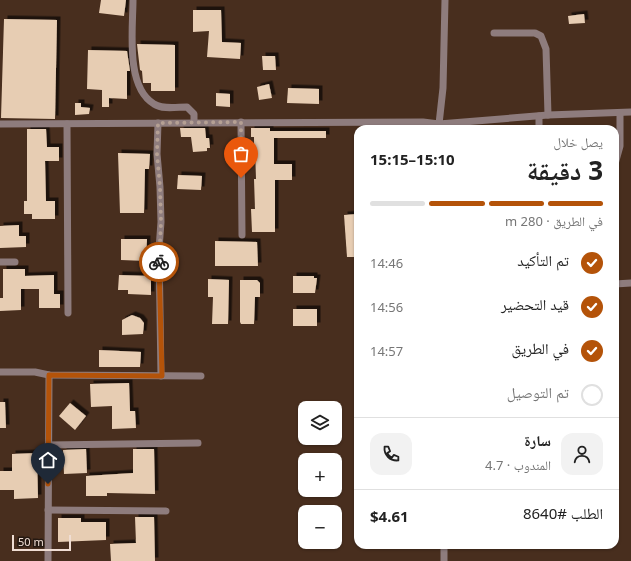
<!DOCTYPE html>
<html lang="ar">
<meta charset="utf-8">
<style>
body{margin:0;font-family:"Noto Sans","Noto Naskh Arabic",sans-serif;background:#f2f2f2;color:#222;direction:rtl;height:100vh;display:flex;flex-direction:column;font-size:15px;white-space:nowrap}
*{box-sizing:border-box;margin:0}
p{font-size:13px;color:#767676}
.icon{flex:none;width:22px;height:22px;fill:none;stroke:currentColor;stroke-width:2;stroke-linecap:round;stroke-linejoin:round}
.map{position:relative;flex:1;overflow:hidden;direction:ltr}
.side{position:absolute;left:354px;top:125px;width:265px;height:424px;display:flex;flex-direction:column;background:#fff;border-radius:12px;box-shadow:0 1px 3px #0004;direction:rtl}
.side>*{flex:none}
.fabs{position:absolute;left:298px;top:401px;display:grid;gap:8px}
.fabs a{display:grid;place-items:center;width:44px;height:44px;border-radius:8px;background:#fff;box-shadow:0 1px 3px #0004;font-size:20px}
.scale{position:absolute;left:12px;bottom:10px;width:59px;box-sizing:border-box;padding-left:4px;border:2px solid #f0ded4;border-top:0;font-size:11px;line-height:14px;white-space:nowrap;color:#f0ded4;-webkit-text-stroke:3px #251912;paint-order:stroke}
.pin{position:absolute;display:grid;place-items:center;width:34px;height:34px;color:#fff;margin:-41px -17px;border-radius:50% 50% 50% 0;rotate:-45deg;box-shadow:0 0 4px #0007}
.pin .icon{rotate:45deg}
.courier{position:absolute;display:grid;place-items:center;width:40px;height:40px;margin:-20px;border:3px solid #b45309;border-radius:50%;background:#fff;color:#222;box-shadow:0 1px 5px #0007}
.headline em{font-style:normal;font-weight:700}
.headline div{display:flex;flex-direction:column-reverse}
.headline{display:flex;align-items:center;justify-content:space-between;height:68px;padding:0 16px}
h1{font-size:26px;font-weight:700;line-height:30px}
.bar{display:grid;grid-template-columns:repeat(4,1fr);gap:6px 4px;align-content:center;height:48px;padding:0 16px}
.bar i{height:5px;border-radius:3px;background:#e0e0e0}
.bar .selected{background:#b45309}
.bar p{grid-column:span 4}
.line{display:flex;align-items:center;gap:10px;padding:0 16px;border-top:1px solid #e0e0e0}
.line div{flex:1}
.round{display:grid;place-items:center;flex:none;width:42px;height:42px;border-radius:12px;background:#f2f2f2}
ol{padding:0 16px;list-style:none}
li{display:flex;align-items:center;gap:12px;height:44px}
li p{margin-inline-start:auto}
li .icon{padding:4px;border-radius:50%;background:#b45309;color:#fff;stroke-width:4}
li:last-child{color:#767676}
li i{width:22px;height:22px;border:2px solid #e0e0e0;border-radius:50%}
.map>svg:first-child{display:block}
.building{fill:#e7cdb3;filter:url(#shadow)}
.lines{fill:none;stroke-linecap:round;stroke-linejoin:round}
.minor{stroke:#8e7c7d;stroke-width:7}
.done{stroke:#b5a094;stroke-width:4;stroke-dasharray:0 7.2}
.route{stroke:#b45309;stroke-width:5}
</style>
<div class="map">
<svg width="631" height="561" viewBox="0 0 631 561">
<defs>
<filter id="shadow"><feDropShadow dx="3.5" dy="-3.5" stdDeviation="0" flood-color="#0009"/></filter>
</defs>
<rect width="100%" height="100%" fill="#482e1e"/>
<g class="building">
<polygon points="101,0 126,0 124,16 99,13"/>
<polygon points="193,10 221,10 222,42 241,43 240,59 207,57 209,31 193,32"/>
<polygon points="584,14 585,23 569,24 568,16"/>
<polygon points="4,19 57,20 55,119 1,118"/>
<polygon points="137,44 175,45 175,91 151,91 151,83 143,83 142,71 140,70"/>
<polygon points="88,50 127,51 130,71 127,71 127,99 109,98 109,107 102,107 102,90 87,89"/>
<polygon points="262,56 275,56 276,70 263,70"/>
<polygon points="269,84 272,98 259,100 257,87"/>
<polygon points="288,88 319,89 319,104 287,103"/>
<polygon points="216,93 230,94 230,107 216,106"/>
<polygon points="75,103 81,103 81,107 90,108 89,114 75,115"/>
<polygon points="180,128 205,128 206,138 209,138 210,148 207,148 207,151 193,152 191,137 181,137"/>
<polygon points="251,128 270,128 270,131 326,131 326,138 274,138 274,164 292,164 292,180 275,180 275,232 252,232 251,209 255,209 254,179 256,179 255,149 254,149 254,137 251,137"/>
<polygon points="27,129 46,129 47,147 59,147 59,161 45,161 46,201 55,201 55,219 32,219 32,214 24,214 24,201 27,201"/>
<polygon points="118,153 150,154 149,169 145,169 144,213 120,213"/>
<polygon points="178,175 202,176 201,190 177,189"/>
<polygon points="357,214 358,257 347,257 344,215"/>
<polygon points="19,225 19,236 26,236 26,247 0,248 0,226"/>
<polygon points="121,239 147,239 146,261 121,260"/>
<polygon points="215,241 257,242 258,266 215,266"/>
<polygon points="3,269 25,269 25,276 54,275 54,294 60,294 60,308 39,308 39,289 21,289 21,310 0,311 0,298 3,298"/>
<polygon points="119,275 151,276 151,295 128,294 128,290 118,290"/>
<polygon points="293,276 314,276 314,278 317,278 315,293 293,293"/>
<polygon points="208,279 229,280 228,324 212,324 213,297 208,297"/>
<polygon points="240,280 257,280 260,283 260,297 255,297 254,324 241,324 240,322"/>
<rect x="293" y="309" width="24" height="17"/>
<polygon points="132,315 140,318 144,323 143,334 122,335 122,320"/>
<polygon points="99,350 141,352 140,367 99,367"/>
<polygon points="129,383 130,411 135,411 136,428 112,429 112,406 91,407 90,384"/>
<polygon points="0,402 5,402 6,428 0,428"/>
<polygon points="70,403 86,416 75,430 59,416"/>
<polygon points="86,449 87,473 64,474 63,450"/>
<polygon points="133,449 154,449 155,494 107,493 107,496 86,496 86,476 133,473"/>
<polygon points="37,453 38,498 14,499 14,490 0,490 0,471 12,471 12,454"/>
<polygon points="135,517 154,517 155,561 111,561 110,544 136,543"/>
<polygon points="58,518 81,518 81,522 106,522 106,540 58,542"/>
</g>
<g class="lines">
<g class="minor">
<path d="M133 0C133 28 125 87 154 104 163 110 177 107 187 107L194 114V122"/>
<polyline points="445,0 443,88 439,124 548,115 631,112"/>
<polyline points="494,33 535,33 541,36 546,49 548,115"/>
<polyline points="539,116 539,129"/>
<polyline points="241,122 242,235"/>
<polyline points="158,123 157,154 160,187 161,222 159,249 161,376"/>
<polyline points="0,124 423,122 439,124 439,129"/>
<polyline points="67,124 68,313"/>
<polyline points="615,164 620,146 620,113"/>
<polyline points="0,262 15,262"/>
<polyline points="615,284 631,283"/>
<polyline points="0,372 35,372 49,375 201,376"/>
<polyline points="48,445 198,443"/>
<polyline points="48,510 166,511"/>
<polyline points="444,545 444,561"/>
<polyline points="48,561 49,375"/>
</g>
</g>
<g class="lines">
<polyline class="done" points="159,262 161,222 160,187 157,154 158,123 241,122 241,178"/>
<polyline class="route" points="48,484 49,375 162,376 159,262"/>
</g>
</svg>
<div class="fabs">
<a><svg class="icon" aria-label="layers" viewBox="0 0 24 24"><path d="M12 4l9 5-9 5-9-5zM3 14l9 5 9-5"/></svg></a>
<a>+</a>
<a>−</a>
</div>
<div class="scale">50 m</div>
<div class="pin" style="left:241px;top:178px;background:#ea580c"><svg class="icon" aria-label="bag" viewBox="0 0 24 24"><path d="M5 8h14l-1 12H6zM9 8a3 3 0 0 1 6 0"/></svg></div>
<div class="pin" style="left:48px;top:484px;background:#1f2937"><svg class="icon" aria-label="home" viewBox="0 0 24 24"><path d="M3 11l9-7 9 7M6 9v11h12V9"/></svg></div>
<div class="courier" style="left:159px;top:262px"><svg class="icon" aria-label="bike" viewBox="0 0 24 24"><circle cx="6" cy="16" r="4"/><circle cx="18" cy="16" r="4"/><path d="M6 16l4-8h5l3 8M10 8l3 8H6M13 5h3"/></svg></div>
<section class="side">
<div class="headline"><div><h1>3 دقيقة</h1><p>يصل خلال</p></div><em>15:10–15:15</em></div>
<div class="bar"><i class="selected"></i><i class="selected"></i><i class="selected"></i><i></i><p>في الطريق · 280 m</p></div>
<ol>
<li><svg class="icon" aria-label="check" viewBox="0 0 24 24"><path d="M5 12l5 5 9-10"/></svg>تم التأكيد<p>14:46</p></li>
<li><svg class="icon" aria-label="check" viewBox="0 0 24 24"><path d="M5 12l5 5 9-10"/></svg>قيد التحضير<p>14:56</p></li>
<li><svg class="icon" aria-label="check" viewBox="0 0 24 24"><path d="M5 12l5 5 9-10"/></svg>في الطريق<p>14:57</p></li>
<li><i></i>تم التوصيل</li>
</ol>
<div class="line" style="height:72px"><a class="round"><svg class="icon" aria-label="person" viewBox="0 0 24 24"><circle cx="12" cy="8" r="4"/><path d="M4 21q1-7 8-7t8 7"/></svg></a><div><b>سارة</b><p>المندوب · 4.7</p></div><a class="round"><svg class="icon" aria-label="phone" viewBox="0 0 24 24"><path d="M5 4h4l2 5-3 2q2 4 5 5l2-3 5 2v4C11 20 4 13 5 4z"/></svg></a></div>
<div class="line" style="height:52px"><div>الطلب #8640</div><b>$4.61</b></div>
</section>
</div>
